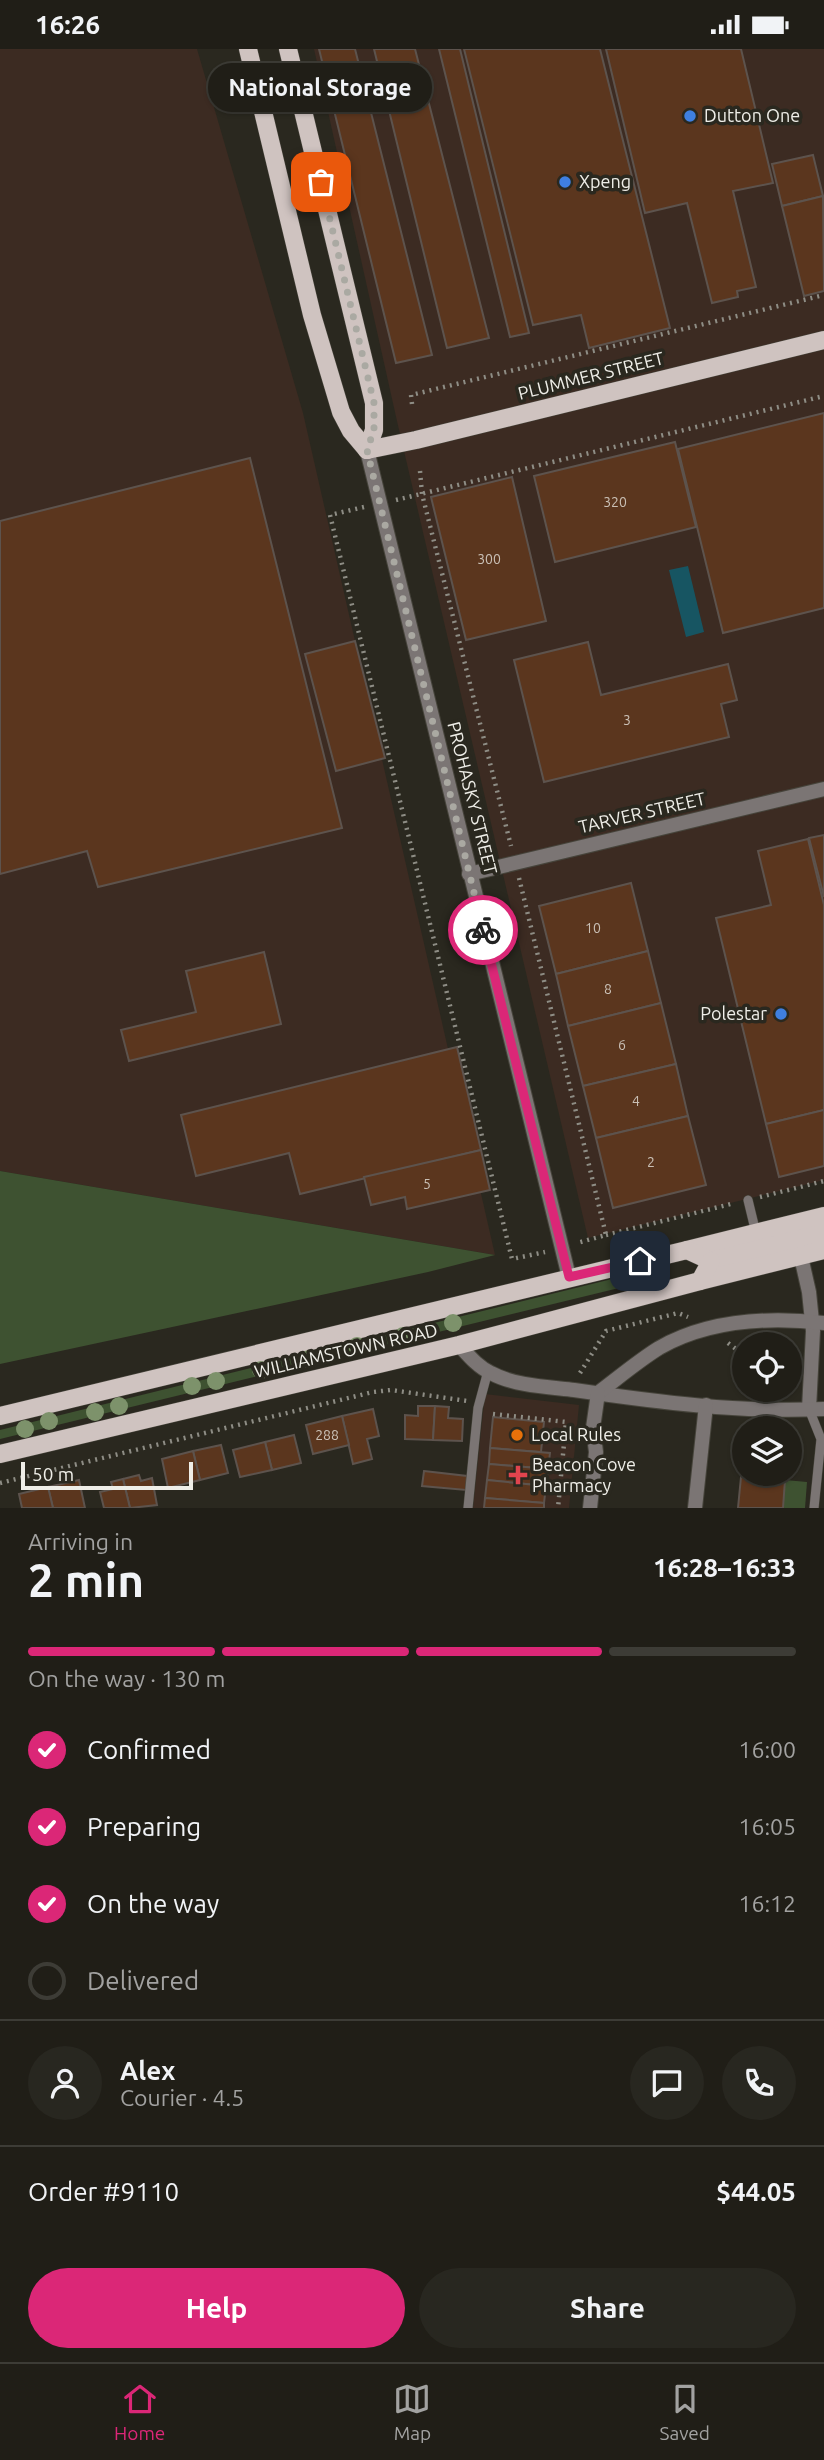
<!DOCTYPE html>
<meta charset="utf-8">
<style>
body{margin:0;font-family:Ubuntu,sans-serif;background:#282720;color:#f1f3f6;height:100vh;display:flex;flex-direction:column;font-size:26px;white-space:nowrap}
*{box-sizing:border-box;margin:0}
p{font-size:23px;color:#a2a2a1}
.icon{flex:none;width:38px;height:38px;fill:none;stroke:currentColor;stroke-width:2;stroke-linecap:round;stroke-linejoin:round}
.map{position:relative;height:1459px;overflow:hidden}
.panel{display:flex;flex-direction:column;background:#201e17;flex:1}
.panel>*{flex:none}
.tools{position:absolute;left:732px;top:1283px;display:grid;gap:14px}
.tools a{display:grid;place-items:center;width:70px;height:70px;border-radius:50%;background:#201e17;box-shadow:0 2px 5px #0004,0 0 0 2px #3d3c36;font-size:35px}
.scale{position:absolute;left:21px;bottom:18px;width:172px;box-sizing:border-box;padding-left:7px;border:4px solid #efeee8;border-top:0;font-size:19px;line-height:24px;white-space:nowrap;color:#efeee8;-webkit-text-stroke:5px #2a281f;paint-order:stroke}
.pin{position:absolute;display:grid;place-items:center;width:60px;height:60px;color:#fff;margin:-30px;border-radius:14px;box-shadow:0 4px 10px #0006}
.courier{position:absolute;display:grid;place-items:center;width:70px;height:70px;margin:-35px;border:5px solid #db2777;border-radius:50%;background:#fff;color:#222;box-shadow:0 2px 9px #0007}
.bubble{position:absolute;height:49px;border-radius:24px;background:#201e17;box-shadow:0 2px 5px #0004,0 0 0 2px #3d3c36;font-size:23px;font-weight:700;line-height:49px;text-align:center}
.headline em{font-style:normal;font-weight:700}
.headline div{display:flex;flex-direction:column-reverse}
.headline{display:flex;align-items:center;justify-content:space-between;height:119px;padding:0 28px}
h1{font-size:46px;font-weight:700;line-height:52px}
.bar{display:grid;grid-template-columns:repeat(4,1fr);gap:10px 7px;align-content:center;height:84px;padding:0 28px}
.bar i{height:9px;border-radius:5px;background:#3d3c36}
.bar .current{background:#db2777}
.bar p{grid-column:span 4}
.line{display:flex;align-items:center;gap:18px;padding:0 28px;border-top:2px solid #3d3c36}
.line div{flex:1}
.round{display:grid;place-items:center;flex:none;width:74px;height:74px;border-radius:37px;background:#282720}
ol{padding:0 28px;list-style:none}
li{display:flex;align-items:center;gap:21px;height:77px}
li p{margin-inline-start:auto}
li .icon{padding:7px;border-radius:50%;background:#db2777;color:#fff;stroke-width:4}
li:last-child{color:#a2a2a1}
li i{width:38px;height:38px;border:4px solid #3d3c36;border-radius:50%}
.primary-button{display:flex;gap:14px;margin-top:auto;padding:14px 28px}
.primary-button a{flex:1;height:80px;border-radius:42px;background:#db2777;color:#fff;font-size:28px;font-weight:700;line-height:80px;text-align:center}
.primary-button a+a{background:#282720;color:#f1f3f6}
.status{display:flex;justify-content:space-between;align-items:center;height:49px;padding:0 35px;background:#201e17;direction:ltr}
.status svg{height:19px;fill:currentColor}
.menu{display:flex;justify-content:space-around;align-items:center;height:98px;border-top:2px solid #3d3c36;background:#201e17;font-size:19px;color:#a2a2a1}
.menu a{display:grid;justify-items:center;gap:4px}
.menu .current{color:#db2777}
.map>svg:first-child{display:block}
.commercial{fill:#3c2b22}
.green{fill:#3e5231}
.water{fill:#175562}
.building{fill:#5b361e;stroke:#5d534d;stroke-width:2}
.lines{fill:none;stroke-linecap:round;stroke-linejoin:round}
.service-casing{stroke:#46443b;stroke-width:10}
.minor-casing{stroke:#46443b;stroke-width:16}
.primary-casing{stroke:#46443b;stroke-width:19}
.path{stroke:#8e8d85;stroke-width:4.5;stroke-dasharray:2 5;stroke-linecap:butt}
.service{stroke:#7b7574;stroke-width:9}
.minor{stroke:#7b7574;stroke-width:14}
.primary{stroke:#cfc3c0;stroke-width:18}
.tree{fill:#7d926b}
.done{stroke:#aaa9a2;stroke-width:7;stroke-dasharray:0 12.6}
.route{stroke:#db2777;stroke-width:9}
.shop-dot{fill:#3f7fe0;stroke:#2a281f;stroke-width:2.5}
.food-dot{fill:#e8710a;stroke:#2a281f;stroke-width:2.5}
.health-dot{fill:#e0444e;stroke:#2a281f;stroke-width:2.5}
.labels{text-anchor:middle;stroke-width:7;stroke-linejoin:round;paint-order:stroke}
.number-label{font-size:14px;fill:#cac0b6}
.poi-label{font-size:18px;fill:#efeee8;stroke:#2a281f;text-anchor:start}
.street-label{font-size:18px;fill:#efeee8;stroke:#2a281f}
</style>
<div class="status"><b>16:26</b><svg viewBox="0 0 49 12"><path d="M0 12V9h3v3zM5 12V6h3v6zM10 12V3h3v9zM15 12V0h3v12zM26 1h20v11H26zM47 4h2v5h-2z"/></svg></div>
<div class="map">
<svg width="824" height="1459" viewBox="0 0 824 1459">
<rect width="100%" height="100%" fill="#2a281f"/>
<g class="commercial">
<polygon points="0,0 197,0 303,364 495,1206 0,1122"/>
<polygon points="314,0 824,0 824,1131 588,1189 397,372"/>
<polygon points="485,1345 579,1356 569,1459 473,1459"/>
</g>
<g class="green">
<polygon points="0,1122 495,1206 428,1223 0,1315"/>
<polygon points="616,1229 619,1239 0,1390 0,1381"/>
<polygon points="785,1431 807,1433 805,1459 783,1459"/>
</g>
<polygon class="water" points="688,517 704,583 686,588 669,521"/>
<g class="building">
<polygon points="319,0 355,0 432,306 396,314"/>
<polygon points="374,0 415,0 489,289 447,299"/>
<polygon points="439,0 460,0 529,284 510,288"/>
<polygon points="464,0 600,0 670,279 589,299 581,266 533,276"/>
<polygon points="606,0 741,0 773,134 733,142 756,238 737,242 738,248 712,254 687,154 645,164"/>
<polygon points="813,106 823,147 782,157 772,115"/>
<polygon points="823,147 824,242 804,247 782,157"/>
<polygon points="824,364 824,559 723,584 678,400"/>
<polygon points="675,393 696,478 555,513 534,427"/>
<polygon points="250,409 342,779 98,838 87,802 0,825 0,472"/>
<polygon points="512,428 546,572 466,591 431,448"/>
<polygon points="355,592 385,709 336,722 305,605"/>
<polygon points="588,593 601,646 728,615 737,651 721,655 729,688 544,733 514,611"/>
<polygon points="824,786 824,848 809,789"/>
<polygon points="808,790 824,856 824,1061 766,1075 716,869 771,856 758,802"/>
<polygon points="631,834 648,902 556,925 539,857"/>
<polygon points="648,902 661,954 568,977 556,925"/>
<polygon points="264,903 281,975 129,1012 121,981 196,963 186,922"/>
<polygon points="661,954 676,1015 583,1037 568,977"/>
<polygon points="457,998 481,1101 300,1145 289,1104 196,1127 181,1066"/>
<polygon points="676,1015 688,1067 596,1089 583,1037"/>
<polygon points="824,1061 824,1117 779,1128 766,1075"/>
<polygon points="688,1067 706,1136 613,1159 596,1089"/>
<polygon points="481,1101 490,1141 407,1160 405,1148 371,1156 364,1128"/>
<polygon points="418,1357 435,1357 433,1391 405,1390 405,1366 418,1367"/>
<polygon points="435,1357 449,1358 448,1369 463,1370 462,1392 433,1391"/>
<polygon points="373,1360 379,1387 367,1390 372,1410 353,1415 342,1367"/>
<polygon points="342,1367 349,1396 313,1405 306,1376"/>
<polygon points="493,1368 544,1373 541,1403 490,1399"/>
<polygon points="294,1386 301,1414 272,1421 265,1393"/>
<polygon points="265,1393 272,1421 240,1428 233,1401"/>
<polygon points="221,1396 228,1424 200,1431 193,1402"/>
<polygon points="490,1399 550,1404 548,1420 489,1415"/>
<polygon points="193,1402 200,1431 168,1439 162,1410"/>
<polygon points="489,1415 548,1420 546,1437 487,1431"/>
<polygon points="424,1422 467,1427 466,1441 422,1437"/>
<polygon points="139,1426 141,1432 152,1429 157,1456 130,1459 123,1430"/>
<polygon points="741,1428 785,1431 783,1459 738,1459"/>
<polygon points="123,1430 130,1459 104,1459 100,1443 113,1440 111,1433"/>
<polygon points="79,1431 85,1459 53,1459 48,1438"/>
<polygon points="487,1431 546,1437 544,1454 485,1449"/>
<polygon points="48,1438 53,1459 22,1459 19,1445"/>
<polygon points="485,1449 544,1454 544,1459 484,1459"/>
</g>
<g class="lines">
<g class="service-casing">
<g id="service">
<polyline points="748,1151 756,1184"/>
<polyline points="809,1360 821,1390 814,1459"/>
<polyline points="468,1459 478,1359 488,1322"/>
</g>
</g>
<g class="minor-casing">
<g id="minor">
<polyline points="367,401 569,1228"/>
<polyline points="469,825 824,740"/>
<polyline points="799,1199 809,1243 813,1282 809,1360"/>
<path d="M459 1296C469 1307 478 1318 491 1324 515 1337 548 1338 574 1341 657 1353 741 1364 824 1360"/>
<path d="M598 1344C618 1329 638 1312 659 1299 708 1271 770 1268 824 1274"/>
<polyline points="590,1459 596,1403 593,1379 598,1344"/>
<polyline points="695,1459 706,1356"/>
</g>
</g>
<g class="primary-casing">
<g id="primary">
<polyline points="248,0 312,266 341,363 351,382 367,401"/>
<polyline points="288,0 374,354 374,381 367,401"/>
<polyline points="367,401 416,391 824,291"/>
<polyline points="687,1201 824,1167"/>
<polyline points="711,1212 824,1184"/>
<polyline points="700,1232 824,1201"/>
<polyline points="0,1367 687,1201 711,1212"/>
<polyline points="0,1405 459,1296 700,1232 711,1212"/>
</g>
</g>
<g class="path">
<polyline points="412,355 411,346 824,246"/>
<polyline points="420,422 422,445 511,797"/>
<polyline points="396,451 824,347"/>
<polyline points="364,458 330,466 512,1210 545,1203"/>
<polyline points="519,829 606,1186 577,1194"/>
<polyline points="760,1148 824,1132"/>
<polyline points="606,1186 735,1154"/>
<polyline points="728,1294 744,1306"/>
<polyline points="580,1324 606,1282 678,1264 688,1268"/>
<polyline points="493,1365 566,1373 558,1459"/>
<polyline points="0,1434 373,1343 391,1341 467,1352"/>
</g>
<use href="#service" class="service"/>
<use href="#minor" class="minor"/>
<use href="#primary" class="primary"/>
</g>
<g class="tree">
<circle cx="453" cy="1274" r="9"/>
<circle cx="403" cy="1287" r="9"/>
<circle cx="357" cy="1297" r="9"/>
<circle cx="309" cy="1310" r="9"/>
<circle cx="261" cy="1321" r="9"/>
<circle cx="216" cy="1332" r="9"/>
<circle cx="192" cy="1337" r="9"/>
<circle cx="119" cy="1357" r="9"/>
<circle cx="95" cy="1363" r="9"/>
<circle cx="49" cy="1372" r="9"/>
<circle cx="25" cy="1380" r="9"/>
</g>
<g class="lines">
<polyline class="done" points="321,133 374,354 374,381 367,401 483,881"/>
<polyline class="route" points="483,881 569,1228 640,1212"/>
</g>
<g class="shop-dot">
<circle cx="690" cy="67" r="7"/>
<circle cx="565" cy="133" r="7"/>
<circle cx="781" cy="965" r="7"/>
</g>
<circle class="food-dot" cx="517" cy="1386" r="7"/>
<path class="health-dot" d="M514.5 1415.5h7v7h7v7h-7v7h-7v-7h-7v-7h7z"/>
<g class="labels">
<g class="number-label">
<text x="615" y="458">320</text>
<text x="489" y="515">300</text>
<text x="627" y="676">3</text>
<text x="593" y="884">10</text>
<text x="608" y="945">8</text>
<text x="622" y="1001">6</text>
<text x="636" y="1057">4</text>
<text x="651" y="1118">2</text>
<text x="427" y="1140">5</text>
<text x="327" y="1391">288</text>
</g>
<g class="poi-label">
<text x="704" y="73">Dutton One</text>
<text x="579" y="139">Xpeng</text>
<text x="767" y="971" text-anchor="end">Polestar</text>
<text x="531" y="1392">Local Rules</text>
<text x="532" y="1422">Beacon Cove<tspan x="532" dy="21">Pharmacy</tspan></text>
</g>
<g class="street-label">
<text transform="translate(591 327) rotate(-14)" y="6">PLUMMER STREET</text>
<text transform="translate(472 749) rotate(76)" y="6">PROHASKY STREET</text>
<text transform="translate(642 764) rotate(-13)" y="6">TARVER STREET</text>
<text transform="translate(346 1302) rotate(-13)" y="6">WILLIAMSTOWN ROAD</text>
</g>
</g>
</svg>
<div class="tools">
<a><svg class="icon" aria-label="locate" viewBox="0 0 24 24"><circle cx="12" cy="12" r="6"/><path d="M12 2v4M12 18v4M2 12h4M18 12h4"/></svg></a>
<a><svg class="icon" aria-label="layers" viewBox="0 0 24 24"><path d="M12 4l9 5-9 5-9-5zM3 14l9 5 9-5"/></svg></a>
</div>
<div class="scale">50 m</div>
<div class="pin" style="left:321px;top:133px;background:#ea580c"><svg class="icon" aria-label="bag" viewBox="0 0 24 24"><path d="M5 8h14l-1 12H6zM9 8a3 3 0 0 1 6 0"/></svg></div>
<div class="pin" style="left:640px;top:1212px;background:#1f2937"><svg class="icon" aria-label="home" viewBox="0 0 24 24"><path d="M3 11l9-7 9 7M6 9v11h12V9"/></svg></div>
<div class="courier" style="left:483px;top:881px"><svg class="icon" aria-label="bike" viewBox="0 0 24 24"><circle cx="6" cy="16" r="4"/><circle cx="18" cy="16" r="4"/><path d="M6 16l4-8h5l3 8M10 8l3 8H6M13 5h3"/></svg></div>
<div class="bubble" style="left:208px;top:14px;width:224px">National Storage</div>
</div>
<section class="panel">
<div class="headline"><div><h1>2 min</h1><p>Arriving in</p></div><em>16:28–16:33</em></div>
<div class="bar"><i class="current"></i><i class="current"></i><i class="current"></i><i></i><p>On the way · 130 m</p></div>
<ol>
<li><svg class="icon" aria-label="check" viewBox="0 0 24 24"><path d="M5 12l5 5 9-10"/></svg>Confirmed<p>16:00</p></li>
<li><svg class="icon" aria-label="check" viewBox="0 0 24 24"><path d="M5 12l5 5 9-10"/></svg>Preparing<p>16:05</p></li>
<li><svg class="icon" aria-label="check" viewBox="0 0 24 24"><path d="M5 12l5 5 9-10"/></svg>On the way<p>16:12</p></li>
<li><i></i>Delivered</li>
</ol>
<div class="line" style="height:126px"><a class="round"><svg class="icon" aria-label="person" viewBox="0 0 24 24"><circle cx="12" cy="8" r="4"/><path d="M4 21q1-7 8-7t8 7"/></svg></a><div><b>Alex</b><p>Courier · 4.5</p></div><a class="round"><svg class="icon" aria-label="chat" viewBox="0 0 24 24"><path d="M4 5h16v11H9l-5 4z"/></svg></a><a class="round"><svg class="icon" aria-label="phone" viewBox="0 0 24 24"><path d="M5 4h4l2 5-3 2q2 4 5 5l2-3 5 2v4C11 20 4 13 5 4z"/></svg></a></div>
<div class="line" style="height:91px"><div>Order #9110</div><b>$44.05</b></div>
<div class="primary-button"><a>Help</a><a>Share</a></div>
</section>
<nav class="menu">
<a class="current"><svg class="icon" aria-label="home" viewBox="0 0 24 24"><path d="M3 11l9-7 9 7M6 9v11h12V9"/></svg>Home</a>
<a><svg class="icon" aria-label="map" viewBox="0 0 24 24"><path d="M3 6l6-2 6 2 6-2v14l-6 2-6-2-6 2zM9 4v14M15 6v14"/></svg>Map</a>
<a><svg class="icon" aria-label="saved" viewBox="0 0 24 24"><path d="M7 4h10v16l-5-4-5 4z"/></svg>Saved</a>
</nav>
